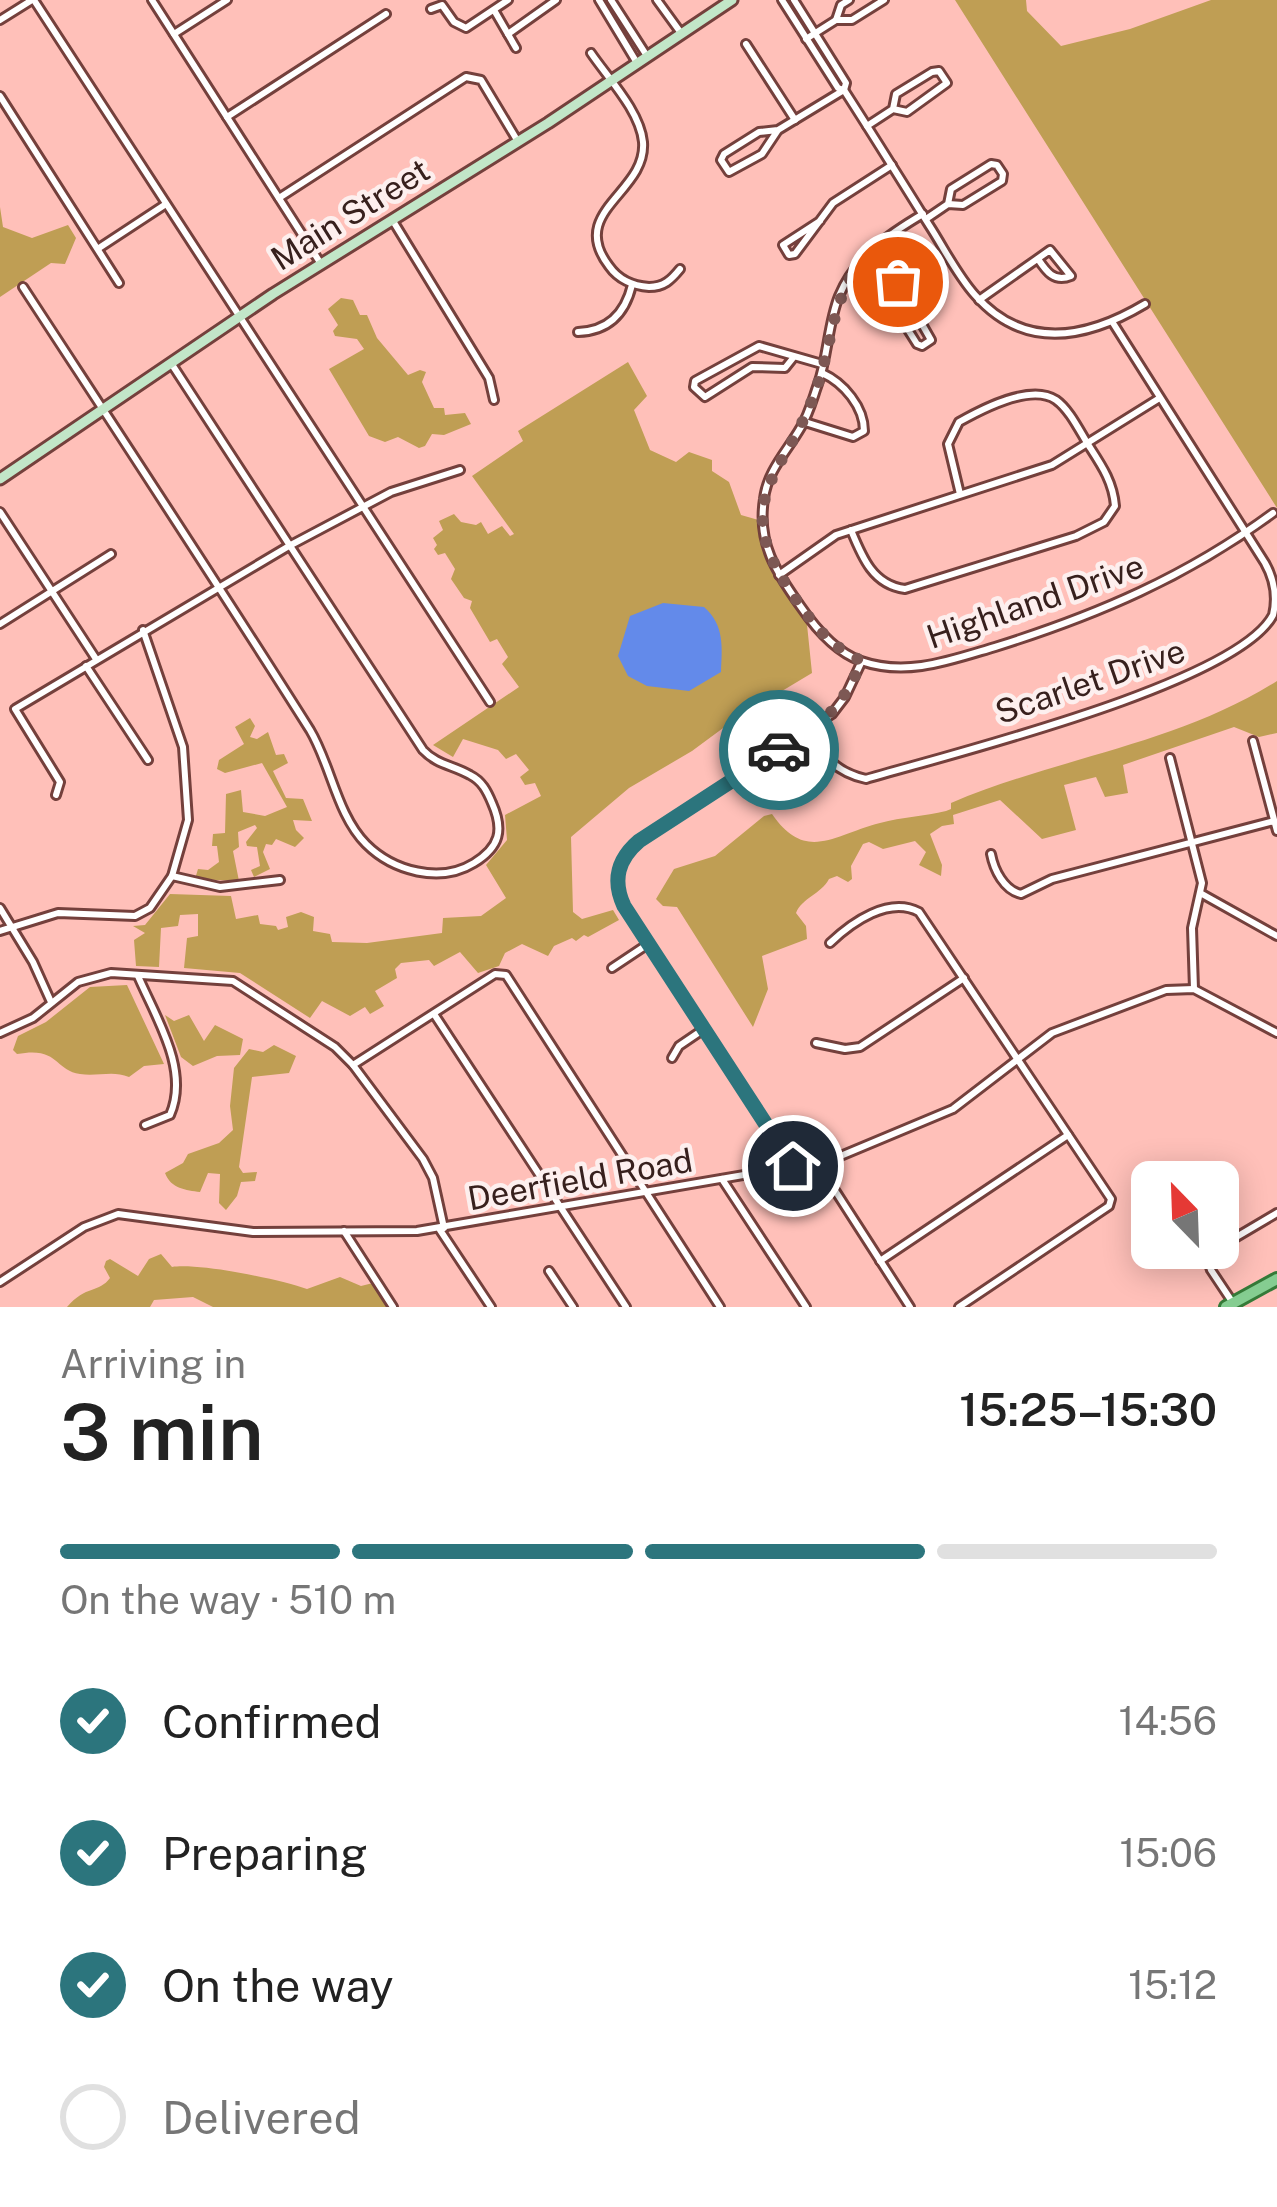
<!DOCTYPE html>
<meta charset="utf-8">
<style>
body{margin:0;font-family:"Public Sans",sans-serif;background:#f6f6f6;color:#222;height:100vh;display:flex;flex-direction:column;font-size:45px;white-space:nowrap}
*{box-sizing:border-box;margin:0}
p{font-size:39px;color:#767676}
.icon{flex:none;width:66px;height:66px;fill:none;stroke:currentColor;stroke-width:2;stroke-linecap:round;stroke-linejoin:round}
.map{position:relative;height:1307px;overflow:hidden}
.drawer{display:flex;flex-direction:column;background:#fff;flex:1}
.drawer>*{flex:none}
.needle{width:78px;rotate:337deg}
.tools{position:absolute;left:1131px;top:1161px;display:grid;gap:24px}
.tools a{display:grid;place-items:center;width:108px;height:108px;border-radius:18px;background:#fff;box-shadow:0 6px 30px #0003;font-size:60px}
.pin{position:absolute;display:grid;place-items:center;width:102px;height:102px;color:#fff;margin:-51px;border:6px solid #fff;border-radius:50%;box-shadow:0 3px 12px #0007}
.courier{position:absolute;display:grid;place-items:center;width:120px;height:120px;margin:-60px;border:9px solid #2c757d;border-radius:50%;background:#fff;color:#222;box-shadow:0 3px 15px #0007}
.head em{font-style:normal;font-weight:600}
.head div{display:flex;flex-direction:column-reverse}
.head{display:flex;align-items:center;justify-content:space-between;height:204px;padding:0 60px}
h1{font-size:78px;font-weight:600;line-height:90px}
.bar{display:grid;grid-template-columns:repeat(4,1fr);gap:18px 12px;align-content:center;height:144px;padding:0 60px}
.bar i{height:15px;border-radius:9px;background:#e0e0e0}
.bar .current{background:#2c757d}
.bar p{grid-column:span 4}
ol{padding:0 60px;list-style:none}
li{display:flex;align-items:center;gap:36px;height:132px}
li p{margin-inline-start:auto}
li .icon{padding:12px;border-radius:50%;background:#2c757d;color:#fff;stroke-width:4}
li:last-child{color:#767676}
li i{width:66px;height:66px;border:6px solid #e0e0e0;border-radius:50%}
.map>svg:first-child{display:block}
.green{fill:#bf9e54}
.water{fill:#638aea}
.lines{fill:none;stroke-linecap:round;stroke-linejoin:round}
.minor-casing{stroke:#74403c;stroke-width:12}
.secondary-casing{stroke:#74403c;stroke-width:15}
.primary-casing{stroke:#357a38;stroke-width:16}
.minor{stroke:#fff;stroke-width:6}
.secondary{stroke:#c2e6c8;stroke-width:9}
.primary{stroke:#85cd91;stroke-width:10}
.done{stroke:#7d5854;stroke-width:12;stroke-dasharray:0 21.6}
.route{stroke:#2c757d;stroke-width:15}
.labels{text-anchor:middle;stroke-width:9;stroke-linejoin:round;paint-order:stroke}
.street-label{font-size:33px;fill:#37201d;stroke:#fdefee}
</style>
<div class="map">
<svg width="1277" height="1307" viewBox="0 0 1277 1307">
<rect width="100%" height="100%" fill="#ffc0b9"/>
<g class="green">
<polygon points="955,0 1026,0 1027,11 1061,46 1130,29 1211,0 1277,0 1277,508"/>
<polygon points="0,207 3,227 32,238 68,225 76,238 65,264 51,263 0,297"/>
<polygon points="341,298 353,300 360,315 367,315 377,338 408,375 420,370 426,372 422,382 434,408 444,408 445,415 465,413 471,424 444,435 432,434 425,446 419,448 398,437 385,442 369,436 329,369 364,349 357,339 335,336 333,331 338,325 328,309"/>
<polygon points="628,362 647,396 634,410 650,450 676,462 689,452 712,460 712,471 729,482 741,515 762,521 764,543 806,615 812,673 777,694 779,704 757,703 692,751 629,788 571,837 573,912 582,919 613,910 619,920 588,937 584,935 576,941 572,938 554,946 548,956 522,944 505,953 499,966 478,973 460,952 434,966 429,960 401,963 395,969 397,978 375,991 384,1006 370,1014 365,1007 350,1016 322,1001 310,1018 240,973 184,968 187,938 198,936 198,914 180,915 178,926 161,928 159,967 136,966 134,940 145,933 133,926 145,925 170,894 231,896 236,919 258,915 260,924 276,926 278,930 288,927 286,917 301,912 314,917 313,931 330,934 332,942 367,943 442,933 443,918 481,916 506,898 486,865 507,840 505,815 541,796 535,783 525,785 520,777 529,770 516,754 506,759 498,750 463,739 453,757 433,745 519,687 502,664 508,657 497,639 490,642 470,608 472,601 464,598 451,579 455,569 445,553 438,555 434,549 437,545 433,538 443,530 439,521 454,514 461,522 476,525 481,522 488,534 502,526 510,536 514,534 472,476 523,441 518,431"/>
<path d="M1277 681V733L1259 737 1234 727 1123 765 1128 793 1105 797 1096 777 1064 785 1076 830 1042 839 1000 800 953 815 954 824 942 826 930 834 942 865 941 876 919 865 926 852 915 841 883 849 869 842 863 844 851 866 852 879 848 882 837 876 829 879C821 894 802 898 796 913L806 926 807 939 762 956 768 989 753 1027 677 907 663 906 656 899 674 869 715 856 764 816 772 814C806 863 833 835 880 823 902 817 925 816 946 811L951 809V803C1059 757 1176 745 1277 681Z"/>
<polygon points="250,718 255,726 250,737 257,739 268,732 276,755 284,754 288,763 273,771 286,798 303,799 312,821 293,820 296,830 304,838 295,847 276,839 272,845 266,844 263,852 270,869 254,877 251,870 260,866 257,847 247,846 246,842 257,828 255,825 238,832 239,847 233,851 239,881 195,879 198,869 208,870 219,862 217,846 212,846 213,834 225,833 226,794 241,790 243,812 265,816 287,807 262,763 225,773 217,769 219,760 244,744 235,727"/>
<path d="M127 985 164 1064 144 1066 129 1077C112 1070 97 1077 80 1074 54 1070 59 1046 17 1054L13 1050 18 1036 46 1022 90 987Z"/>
<polygon points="165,1015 174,1021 189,1015 204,1041 215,1025 243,1039 240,1055 217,1056 193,1066 181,1057"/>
<path d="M274 1045 296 1056 289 1073 252 1077 239 1167 243 1173 257 1172 255 1181 241 1182 237 1196 226 1210 219 1203 220 1174 208 1173 200 1192C186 1190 171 1189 165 1173L183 1163 188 1154 219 1143 233 1130 230 1106 234 1068 249 1049 263 1052Z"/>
<path d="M161 1254 172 1267C200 1263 279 1279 307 1289L340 1277 361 1286 377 1282 393 1307H213L193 1297 154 1300 150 1307H67C86 1285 99 1293 110 1278L104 1267 106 1261 110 1259 138 1276 149 1259Z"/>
</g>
<path class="water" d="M663 603 704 607C725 625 722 648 721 672L689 691 647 686 628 676 618 656 630 616Z"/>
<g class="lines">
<g class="minor-casing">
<g id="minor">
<polyline points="34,0 490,702"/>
<polyline points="152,0 321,264"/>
<polyline points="599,0 637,63"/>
<polyline points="611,0 647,56"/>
<polyline points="657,0 681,33"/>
<polyline points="782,0 838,88 844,90 846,83 794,0"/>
<polyline points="431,9 442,5 454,22 466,28 508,0"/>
<polyline points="494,10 516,48"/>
<polyline points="0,20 32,0"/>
<polyline points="836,20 841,5 849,0"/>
<polyline points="174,34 227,0"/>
<polyline points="508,34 556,0"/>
<polyline points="806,39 836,20 852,20 884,0"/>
<polyline points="746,44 795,120"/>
<path d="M591 53C608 78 640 111 643 142 647 193 567 211 609 266 618 279 633 286 649 287 664 287 671 280 680 269"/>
<polyline points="0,96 119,283"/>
<polyline points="227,117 386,14"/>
<polyline points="867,126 893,109 896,94 932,72 939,71 947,83 907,112 893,109"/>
<path d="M778 130 759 132 724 154 721 160 729 172 762 154 778 130 844 90C873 135 901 180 929 225 944 248 957 275 975 295 1025 352 1088 338 1145 304"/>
<polyline points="279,198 466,77 481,80 517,140"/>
<path d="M923 214C889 234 855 257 839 296 828 323 828 356 818 384 813 398 809 414 801 427 788 450 767 471 764 499 757 543 776 572 801 607 816 629 836 652 861 661 907 677 951 660 995 647 1097 615 1186 577 1273 513"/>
<polyline points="926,219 948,204 963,205 1002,181 1003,174 997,165 991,164 951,189 948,204"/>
<polyline points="393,221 489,378 494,400"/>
<polyline points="820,221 783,245 789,255 795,254 833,203 892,165"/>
<polyline points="99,248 166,204"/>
<polyline points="865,257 885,276 883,290 917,344 922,346 931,340 898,282 885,276"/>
<path d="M23 287C119 434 216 581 310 730 331 765 337 815 366 844 393 871 440 884 474 863 500 847 504 830 492 803 487 791 482 781 470 775 453 765 437 765 423 750L171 363"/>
<path d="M979 300 1050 250 1071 276C1054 283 1046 271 1038 259"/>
<path d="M578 332C608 331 625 314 632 285"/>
<polyline points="793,358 785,368 752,367 705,397 694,387 695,381 759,346 822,364"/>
<path d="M805 422 853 437 864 431C864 407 844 383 822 373"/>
<polyline points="0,512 96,659"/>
<path d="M851 530C862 557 873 585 905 589L1076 536 1104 522 1115 506C1113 482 1102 466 1089 446 1080 432 1070 410 1056 400 1031 383 982 409 959 422L948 444 960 494"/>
<polyline points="779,575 836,535 1052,465 1158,399"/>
<polyline points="0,624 111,554"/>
<polyline points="86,666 148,760"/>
<path d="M808 731C824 756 835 772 866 779 947 755 1237 684 1273 615 1277 598 1274 579 1265 563L1113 323"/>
<polyline points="1253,741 1277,831"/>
<polyline points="1170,758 1202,883 1192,928 1194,989"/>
<polyline points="56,795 60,782 15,709 289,546 391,492 460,470"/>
<path d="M991 854C994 870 1004 890 1021 894L1052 879 1274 821"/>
<polyline points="172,876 220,887 280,880"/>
<polyline points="1202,894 1277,936"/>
<polyline points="0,908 33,962 51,1002"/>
<polyline points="0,931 58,913 135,916 150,908 172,876 188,820 183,747 143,630"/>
<path d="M830 943C852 922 889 896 919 912L1111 1199 1109 1206 959 1307"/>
<polyline points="612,968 648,944"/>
<path d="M138 976C156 1018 190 1070 170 1115L145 1125"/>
<polyline points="434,1014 626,1307"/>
<polyline points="0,1033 33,1018 78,982 111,973 233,981 335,1047 353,1065 423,1159 433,1178 444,1228"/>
<polyline points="816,1043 845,1049 860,1047 964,978"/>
<polyline points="672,1058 679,1046 704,1029"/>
<polyline points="353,1065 495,974 506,975 720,1307"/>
<polyline points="818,1164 910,1307"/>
<path d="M793 1166 624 906C612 880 618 859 639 841L832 714 845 697 861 663"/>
<polyline points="722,1179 806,1307"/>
<polyline points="440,1230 491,1307"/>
<polyline points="344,1231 393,1307"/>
<polyline points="880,1261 1068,1135"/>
<polyline points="549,1271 573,1307"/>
<polyline points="0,1282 84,1227 118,1214 253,1232 417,1231 831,1160 953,1109 1052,1033 1166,990 1194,989 1277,1033"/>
<polyline points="1233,1303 1211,1270 1206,1255 1277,1213"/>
</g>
</g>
<g class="secondary-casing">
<polyline id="secondary" points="0,479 273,294 548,123 732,0"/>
</g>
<g class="primary-casing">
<polyline id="primary" points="1226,1307 1277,1279"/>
</g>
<use href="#minor" class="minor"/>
<use href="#secondary" class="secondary"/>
<use href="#primary" class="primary"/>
</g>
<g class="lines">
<path class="done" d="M779 750C825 720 839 713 862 661 832 648 813 624 795 598 721 493 793 473 820 377 834 331 833 297 865 256L885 276 898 282"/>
<path class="route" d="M779 750 639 841C618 859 612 880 624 906L793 1166"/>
</g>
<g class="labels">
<g class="street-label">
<text transform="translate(350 214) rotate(-32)" y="12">Main Street</text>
<text transform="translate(1035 601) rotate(-19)" y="12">Highland Drive</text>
<text transform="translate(1090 681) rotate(-19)" y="12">Scarlet Drive</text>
<text transform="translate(580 1179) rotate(-10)" y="12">Deerfield Road</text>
</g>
</g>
</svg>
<div class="tools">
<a><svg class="needle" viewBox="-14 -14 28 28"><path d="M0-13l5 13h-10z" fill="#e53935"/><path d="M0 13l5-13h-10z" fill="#767676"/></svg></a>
</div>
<div class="pin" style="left:898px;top:282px;background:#ea580c"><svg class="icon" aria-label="bag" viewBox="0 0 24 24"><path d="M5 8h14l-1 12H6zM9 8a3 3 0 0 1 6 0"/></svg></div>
<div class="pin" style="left:793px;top:1166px;background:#1f2937"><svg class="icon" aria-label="home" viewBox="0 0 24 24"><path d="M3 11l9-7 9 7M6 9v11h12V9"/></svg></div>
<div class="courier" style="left:779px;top:750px"><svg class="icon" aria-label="car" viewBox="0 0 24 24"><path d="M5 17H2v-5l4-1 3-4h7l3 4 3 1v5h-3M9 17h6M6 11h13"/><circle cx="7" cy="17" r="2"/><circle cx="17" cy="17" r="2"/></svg></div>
</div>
<section class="drawer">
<div class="head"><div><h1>3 min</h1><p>Arriving in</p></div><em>15:25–15:30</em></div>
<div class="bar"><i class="current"></i><i class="current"></i><i class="current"></i><i></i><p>On the way · 510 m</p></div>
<ol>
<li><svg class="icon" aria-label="check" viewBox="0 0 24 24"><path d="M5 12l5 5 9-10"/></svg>Confirmed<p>14:56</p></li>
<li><svg class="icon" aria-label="check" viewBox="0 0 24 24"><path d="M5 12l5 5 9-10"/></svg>Preparing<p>15:06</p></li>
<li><svg class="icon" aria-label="check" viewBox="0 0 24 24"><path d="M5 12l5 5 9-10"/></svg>On the way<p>15:12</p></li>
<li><i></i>Delivered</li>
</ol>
</section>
